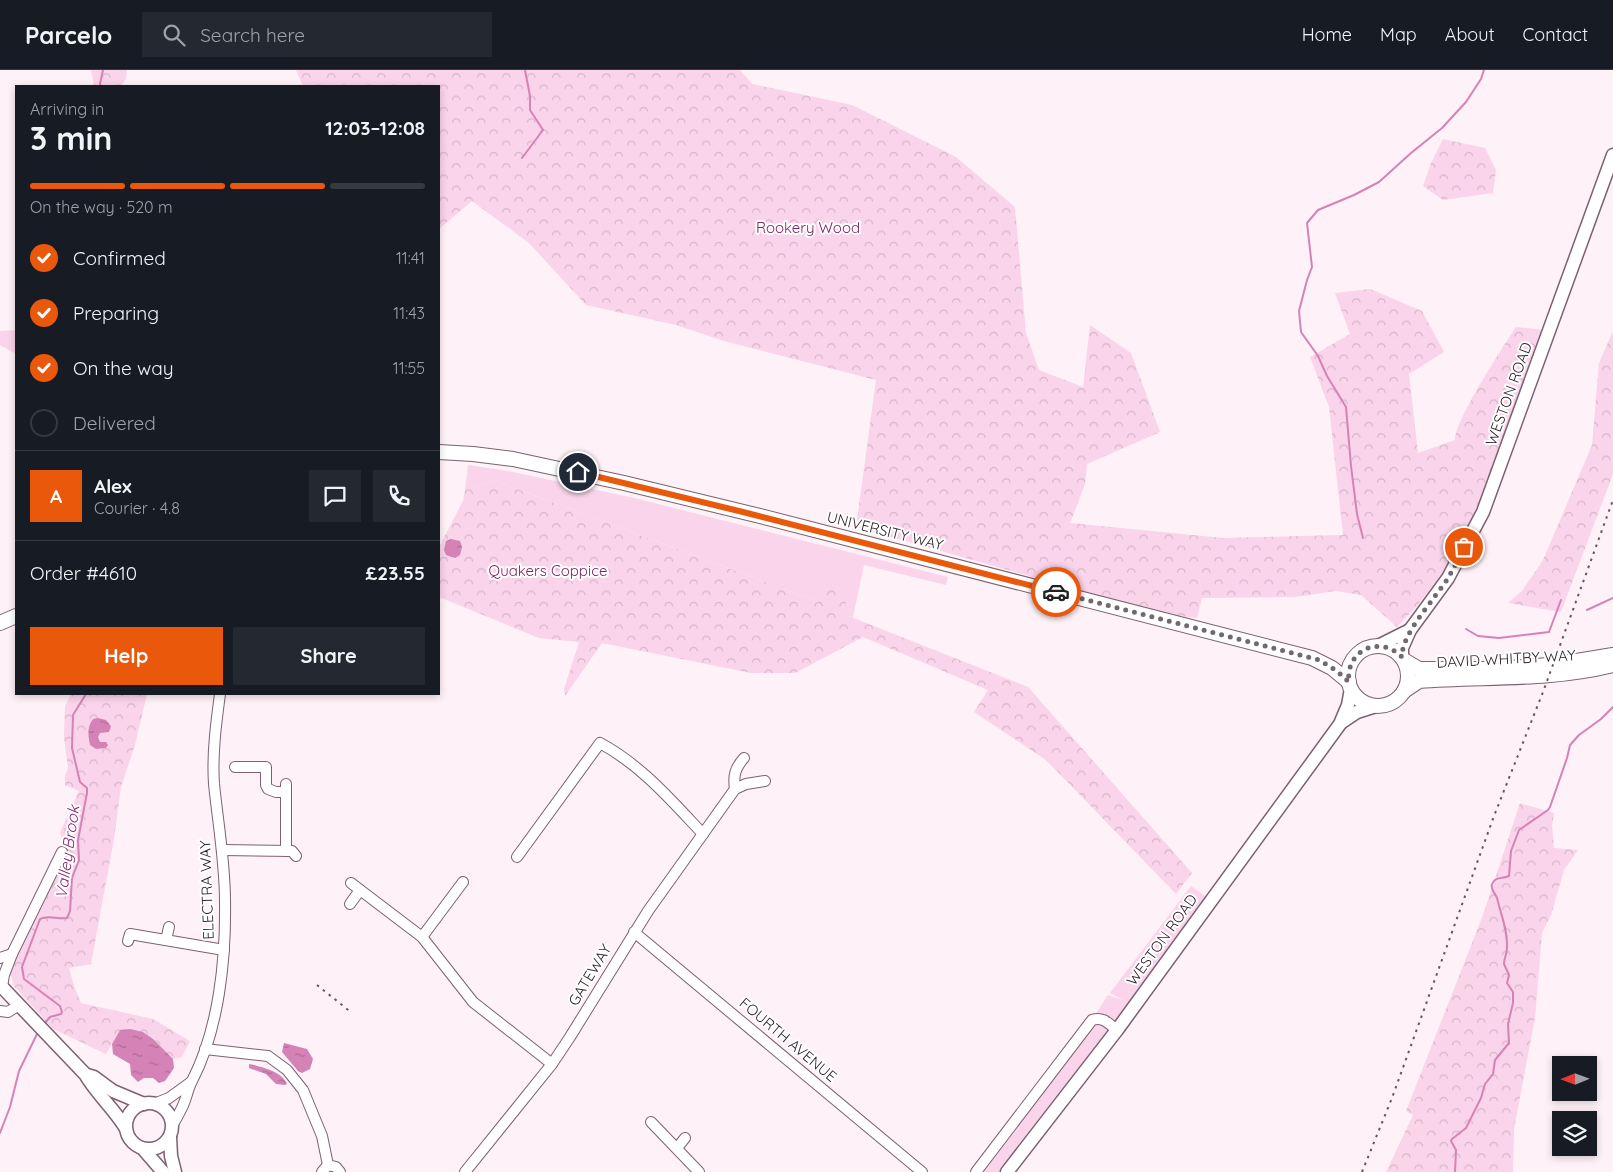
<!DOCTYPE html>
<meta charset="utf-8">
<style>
body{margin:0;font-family:Quicksand,sans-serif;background:#242831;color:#f1f3f6;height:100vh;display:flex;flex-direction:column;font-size:19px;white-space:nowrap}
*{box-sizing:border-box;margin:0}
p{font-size:16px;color:#9ea1a6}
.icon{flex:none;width:28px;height:28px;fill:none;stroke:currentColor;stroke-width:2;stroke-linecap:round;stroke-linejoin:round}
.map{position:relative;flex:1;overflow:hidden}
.sheet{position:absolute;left:15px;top:15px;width:425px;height:610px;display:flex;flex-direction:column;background:#171b24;border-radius:0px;box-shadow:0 2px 8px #0003}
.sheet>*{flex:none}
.needle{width:32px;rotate:269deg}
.controls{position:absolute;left:1552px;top:986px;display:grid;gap:10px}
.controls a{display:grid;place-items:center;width:45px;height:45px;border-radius:0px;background:#171b24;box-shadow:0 2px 8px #0003;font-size:25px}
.pin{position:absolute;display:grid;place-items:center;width:42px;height:42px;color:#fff;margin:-21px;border:2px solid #fff;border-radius:50%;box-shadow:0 1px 5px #0007}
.courier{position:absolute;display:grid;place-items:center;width:50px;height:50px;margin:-25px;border:4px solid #ea580c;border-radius:50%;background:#fff;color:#222;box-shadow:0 1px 6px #0007}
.summary em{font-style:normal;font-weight:700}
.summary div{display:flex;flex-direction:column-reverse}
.summary{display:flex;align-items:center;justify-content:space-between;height:85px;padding:0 15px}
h1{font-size:32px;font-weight:700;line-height:38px}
.bar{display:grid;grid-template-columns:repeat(4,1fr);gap:8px 5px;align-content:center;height:60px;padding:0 15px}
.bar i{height:6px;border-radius:4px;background:#363941}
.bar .current{background:#ea580c}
.bar p{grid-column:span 4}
.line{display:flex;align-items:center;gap:12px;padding:0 15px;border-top:1px solid #363941}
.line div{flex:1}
.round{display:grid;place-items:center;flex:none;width:52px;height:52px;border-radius:0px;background:#242831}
ol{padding:0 15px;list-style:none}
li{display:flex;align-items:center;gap:15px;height:55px}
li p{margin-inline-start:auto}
li .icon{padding:5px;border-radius:50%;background:#ea580c;color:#fff;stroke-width:4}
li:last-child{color:#9ea1a6}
li i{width:28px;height:28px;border:2px solid #363941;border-radius:50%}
.cta{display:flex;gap:10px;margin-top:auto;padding:10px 15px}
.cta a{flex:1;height:58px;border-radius:0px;background:#ea580c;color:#fff;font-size:20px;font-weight:700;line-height:58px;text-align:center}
.cta a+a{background:#242831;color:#f1f3f6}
header{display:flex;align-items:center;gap:30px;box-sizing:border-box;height:70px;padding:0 25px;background:#171b24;border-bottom:1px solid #363941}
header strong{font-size:24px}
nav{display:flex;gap:28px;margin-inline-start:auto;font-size:18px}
.search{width:350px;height:45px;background:#242831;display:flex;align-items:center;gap:12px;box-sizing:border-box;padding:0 18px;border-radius:0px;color:#9ea1a6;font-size:19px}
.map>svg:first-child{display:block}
.green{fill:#fad4ea}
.forest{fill:url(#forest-crowns)}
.water{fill:url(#water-ripples)}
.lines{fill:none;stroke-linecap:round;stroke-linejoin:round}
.stream{stroke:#d583b6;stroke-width:2}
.minor-casing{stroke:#7c6171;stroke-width:12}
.major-casing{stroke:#7c6171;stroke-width:15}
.highway-casing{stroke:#7c6171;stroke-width:16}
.minor{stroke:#fff;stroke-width:10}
.major{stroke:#fff;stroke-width:12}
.highway{stroke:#fff;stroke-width:14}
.rail{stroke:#62575d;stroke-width:2;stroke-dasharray:2.5 5;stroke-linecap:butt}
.done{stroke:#74686f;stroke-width:5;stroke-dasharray:0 9}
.route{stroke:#ea580c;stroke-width:6}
.labels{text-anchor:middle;stroke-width:4;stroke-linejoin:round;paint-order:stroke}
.park-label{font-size:15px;fill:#812164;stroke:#fff}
.street-label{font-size:15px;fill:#2a1f25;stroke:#fff}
.water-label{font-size:16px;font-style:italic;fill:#87276a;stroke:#fff}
</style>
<header>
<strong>Parcelo</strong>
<div class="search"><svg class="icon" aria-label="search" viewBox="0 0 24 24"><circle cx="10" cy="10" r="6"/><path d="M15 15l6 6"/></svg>Search here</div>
<nav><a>Home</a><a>Map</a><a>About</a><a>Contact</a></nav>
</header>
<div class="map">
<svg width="1613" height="1102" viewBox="0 0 1613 1102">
<defs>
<pattern id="forest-crowns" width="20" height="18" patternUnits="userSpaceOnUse" patternTransform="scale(1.25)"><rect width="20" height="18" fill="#fad4ea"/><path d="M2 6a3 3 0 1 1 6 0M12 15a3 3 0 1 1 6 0" fill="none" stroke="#d6b6c9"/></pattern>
<pattern id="water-ripples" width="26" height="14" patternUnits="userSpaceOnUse" patternTransform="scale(1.25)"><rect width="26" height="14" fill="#d583b6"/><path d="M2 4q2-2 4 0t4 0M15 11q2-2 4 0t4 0" fill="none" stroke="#ad6b94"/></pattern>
</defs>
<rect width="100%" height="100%" fill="#fef1f8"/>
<g class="green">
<polygon points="16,260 16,284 0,275 0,261"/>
<polygon points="468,395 508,401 634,428 948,507 946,515 864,495 853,547 846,545 846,520 813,530 496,411 465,420"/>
<polygon points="1191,816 1211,830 1007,1102 975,1102 1092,950 1108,925 1123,930 1110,923"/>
</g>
<g class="forest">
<polygon points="91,0 127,0 126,9 121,16 94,16"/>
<path d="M296 0H740L752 14 852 35 956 87 1015 137 1026 263 1039 300 1083 317 1090 255 1131 283 1160 362 1087 394 1085 414 1070 453 1223 468 1343 465 1329 337 1310 287 1350 264 1335 223 1370 219 1422 241 1444 282 1409 304 1418 383 1455 370C1455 350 1503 277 1516 257L1545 260 1522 324 1472 451 1443 502 1417 536 1397 557 1361 525 1335 521 1295 527 1202 528 1197 548 1164 544 856 457 876 310 724 271 676 255 586 235 529 173 472 131 439 159V16H303Z"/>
<polygon points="1443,69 1485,78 1496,100 1493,123 1443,130 1423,116 1431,93"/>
<polygon points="1613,261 1613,404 1561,542 1508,533 1522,521 1543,490 1592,375 1599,293"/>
<polygon points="496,411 813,530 825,513 846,519 846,545 1028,617 1192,803 1176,824 1046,690 974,642 988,620 863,567 795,603 751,603 602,573 565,626 564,619 579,572 539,568 439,527 439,477 463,431 465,420"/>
<polygon points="71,624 147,624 135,675 121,717 114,769 91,894 69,898 74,916 81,933 153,949 190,971 182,987 173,989 143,962 120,960 106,984 53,959 14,916 9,899 51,815 68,789 60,762 79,721 65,715 65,706 68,698 64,668 65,636"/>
<polygon points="1520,733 1554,743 1552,756 1554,778 1578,780 1564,800 1551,845 1542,863 1535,948 1514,1059 1513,1102 1386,1102 1413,1045 1406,1041 1483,845"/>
</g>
<g class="water">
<polygon points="451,469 460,471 462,477 460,485 455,488 446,485 444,480 446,471"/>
<path d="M98 648 106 650 111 656 109 662 100 663 98 667 100 672H106L108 675 106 678 96 679 90 675C88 665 87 657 93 649Z"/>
<polygon points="130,959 143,962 153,969 173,989 174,998 165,1011 159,1013 153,1008 144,1008 138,1012 131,1005 130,994 113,984 112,974 120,960"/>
<polygon points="284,973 307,979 313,989 310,999 302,1003 298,1001 282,982"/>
<path d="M249 994C262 997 282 1001 287 1014L285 1015 276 1014 266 1004 249 998Z"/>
</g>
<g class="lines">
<g class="stream">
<polyline points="101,16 100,14 103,0"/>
<polyline points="522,88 543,60 530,40 530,26 525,0"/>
<polyline points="1363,468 1357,444 1351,396 1346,337 1327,306 1318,286 1301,262 1299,241 1307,210 1312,197 1307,153 1318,140 1354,125 1379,112 1411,83 1442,58 1466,32 1481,9 1484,0"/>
<polyline points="1587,540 1613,528"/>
<polyline points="1466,559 1478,566 1499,568 1549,562 1561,530"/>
<path d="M44 954 50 947 61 944 62 942 60 936 24 909 22 897 40 849C49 844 58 850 67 848L70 841 72 808 79 790 78 770 87 723V718L80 712 72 678 73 645 86 624"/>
<polyline points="0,1063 10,1037 19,1001 38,962"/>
<path d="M1455 1102 1456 1080 1451 1071 1452 1069 1466 1058 1481 1028 1485 1014 1493 1004 1495 990 1509 973 1508 954 1513 933V922L1507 913 1509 905 1504 894C1504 888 1507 884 1507 878 1508 861 1501 845 1497 828 1495 823 1490 819 1492 814 1495 806 1503 809 1509 806L1511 781 1519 760 1548 740 1550 737 1567 688 1570 675 1579 665 1601 649 1613 637"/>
</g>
<g class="minor-casing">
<g id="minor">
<polyline points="235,697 266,697 266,715 268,719 276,722 286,722"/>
<polyline points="286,714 286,781"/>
<path d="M735 719C733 706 735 698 744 688"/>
<polyline points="222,780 292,781 296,786"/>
<path d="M517 787 600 673C641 695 671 730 703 764"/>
<polyline points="351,813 422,867 473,932 552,994"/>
<polyline points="350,834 360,820"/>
<polyline points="634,862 922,1102"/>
<polyline points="422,867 463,812"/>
<polyline points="166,870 169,857"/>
<polyline points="128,871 130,864 224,880"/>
<polyline points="0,888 12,884"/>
<polyline points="2,917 4,905 12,884 62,782"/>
<polyline points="0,941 8,942 19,935"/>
<polyline points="205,979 268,986 287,1000 303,1020 322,1066 328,1095"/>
<polyline points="154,1034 169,1028 191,1012"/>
<polyline points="651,1052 699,1102"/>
<path d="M172 1056C176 1049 181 1041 184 1033 187 1026 188 1018 192 1011 219 959 226 889 225 831 225 792 218 753 214 714 212 684 216 654 220 624"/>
<polyline points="677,1078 685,1068"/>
<polyline points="322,1102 328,1095 336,1097 340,1102"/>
<polyline points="465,1102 552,994 570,967 648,841 735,719 746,714 765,711"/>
<path d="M976 1102 1092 950C1103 946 1109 954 1117 960"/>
</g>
</g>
<g class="major-casing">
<g id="major">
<polyline points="1378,576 1410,560"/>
<polyline points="1402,587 1402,578 1410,560 1448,508 1483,442 1613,85"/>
<polyline points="1342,652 1357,642 1376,636"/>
<path d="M0 915 85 1004C96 1023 113 1038 125 1057"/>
<polyline points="87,1005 94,1007 113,1021 144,1034"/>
<circle cx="149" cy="1056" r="23"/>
<polyline points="170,1067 171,1086 175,1102"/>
<polyline points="144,1080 163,1102"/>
<polyline points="1007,1102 1117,960 1340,654 1348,635 1351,619"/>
</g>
</g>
<g class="highway-casing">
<g id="highway">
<polyline points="439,382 473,384 513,389 624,413 760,446 1312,588 1332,598 1349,612"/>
<polyline points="0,553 16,546"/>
<circle cx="1378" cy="606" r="30"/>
<polyline points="1404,590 1419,599 1481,599 1526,597 1558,594 1613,585"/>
<path d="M1404 621 1419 611C1484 606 1549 611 1613 595"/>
</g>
</g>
<use href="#minor" class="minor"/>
<use href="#major" class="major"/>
<use href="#highway" class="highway"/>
<g class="rail">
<polyline points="317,915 352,943"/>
<polyline points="1362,1102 1392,1028 1494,746 1543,622 1613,430"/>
</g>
</g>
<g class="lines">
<path class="done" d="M1056 522 1319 590 1337 601 1349 612C1345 581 1379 564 1402 587 1401 564 1435 529 1448 508 1454 498 1459 488 1464 477"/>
<polyline class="route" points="578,402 743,442 1056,522"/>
</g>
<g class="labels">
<g class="park-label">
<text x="808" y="163">Rookery Wood</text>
<text x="548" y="506">Quakers Coppice</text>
</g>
<g class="street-label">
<text transform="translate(1509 324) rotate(-70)" y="5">WESTON ROAD</text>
<text transform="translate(885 461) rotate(14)" y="5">UNIVERSITY WAY</text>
<text transform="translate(1506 589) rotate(-3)" y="5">DAVID WHITBY WAY</text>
<text transform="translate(207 820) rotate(-92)" y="5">ELECTRA WAY</text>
<text transform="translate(1162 870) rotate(-54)" y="5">WESTON ROAD</text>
<text transform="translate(590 905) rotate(-59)" y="5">GATEWAY</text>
<text transform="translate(788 970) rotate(40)" y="5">FOURTH AVENUE</text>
</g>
<g class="water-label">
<text transform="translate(67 782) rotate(-82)" y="6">Valley Brook</text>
</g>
</g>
</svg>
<div class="controls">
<a><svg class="needle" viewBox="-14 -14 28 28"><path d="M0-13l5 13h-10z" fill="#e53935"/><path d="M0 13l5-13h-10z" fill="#9ea1a6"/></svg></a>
<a><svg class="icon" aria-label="layers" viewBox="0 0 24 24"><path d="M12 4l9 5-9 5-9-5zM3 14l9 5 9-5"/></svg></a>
</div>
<div class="pin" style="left:1464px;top:477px;background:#ea580c"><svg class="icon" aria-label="bag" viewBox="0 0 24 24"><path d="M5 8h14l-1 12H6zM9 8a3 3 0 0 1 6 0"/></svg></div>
<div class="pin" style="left:578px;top:402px;background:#1f2937"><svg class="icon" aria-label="home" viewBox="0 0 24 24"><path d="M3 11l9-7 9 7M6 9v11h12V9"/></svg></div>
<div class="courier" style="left:1056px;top:522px"><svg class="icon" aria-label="car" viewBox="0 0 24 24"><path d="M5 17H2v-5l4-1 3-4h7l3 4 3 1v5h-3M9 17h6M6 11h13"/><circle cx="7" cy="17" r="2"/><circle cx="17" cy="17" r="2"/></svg></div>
<section class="sheet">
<div class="summary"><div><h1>3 min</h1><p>Arriving in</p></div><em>12:03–12:08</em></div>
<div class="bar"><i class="current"></i><i class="current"></i><i class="current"></i><i></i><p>On the way · 520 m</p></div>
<ol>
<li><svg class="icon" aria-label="check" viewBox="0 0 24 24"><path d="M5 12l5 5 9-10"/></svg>Confirmed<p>11:41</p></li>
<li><svg class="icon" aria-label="check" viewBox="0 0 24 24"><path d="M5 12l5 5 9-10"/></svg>Preparing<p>11:43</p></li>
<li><svg class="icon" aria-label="check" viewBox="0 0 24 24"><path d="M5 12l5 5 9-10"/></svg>On the way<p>11:55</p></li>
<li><i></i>Delivered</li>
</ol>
<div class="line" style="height:90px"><b class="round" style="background:#ea580c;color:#fff">A</b><div><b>Alex</b><p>Courier · 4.8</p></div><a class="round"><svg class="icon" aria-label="chat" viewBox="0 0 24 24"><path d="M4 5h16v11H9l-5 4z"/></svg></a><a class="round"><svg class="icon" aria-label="phone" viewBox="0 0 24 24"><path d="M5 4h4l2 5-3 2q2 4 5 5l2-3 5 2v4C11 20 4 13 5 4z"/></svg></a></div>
<div class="line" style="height:65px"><div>Order #4610</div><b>£23.55</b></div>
<div class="cta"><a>Help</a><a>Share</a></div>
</section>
</div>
